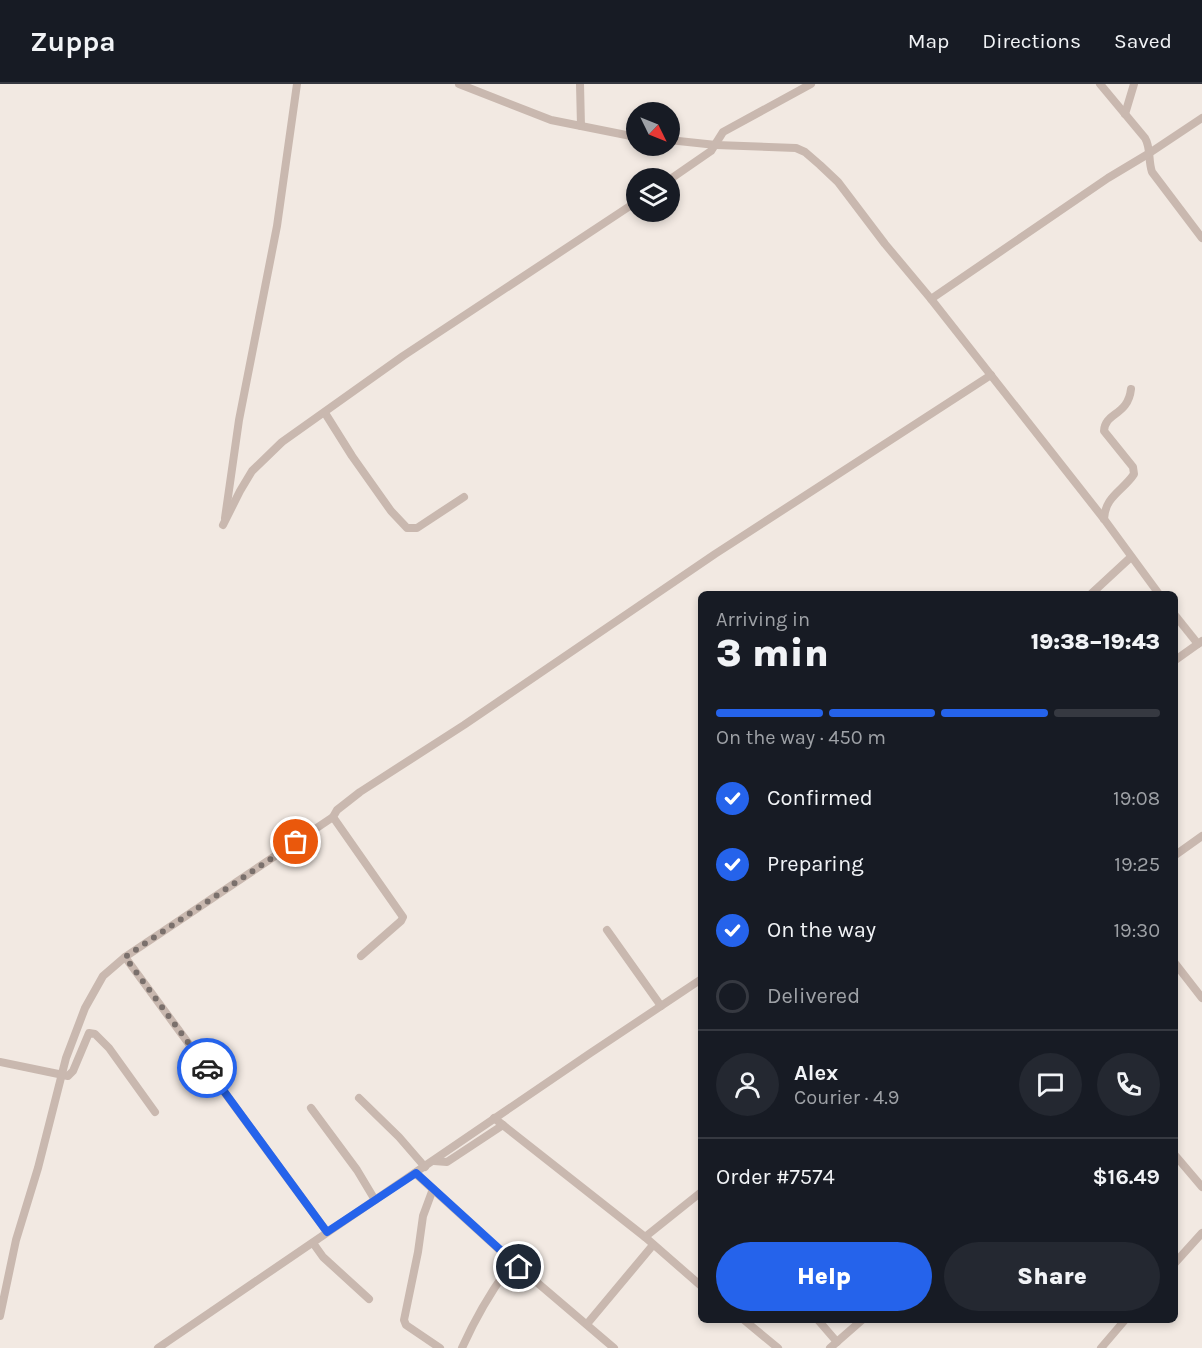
<!DOCTYPE html>
<meta charset="utf-8">
<style>
body{margin:0;font-family:Karla,sans-serif;background:#242831;color:#f1f3f6;height:100vh;display:flex;flex-direction:column;font-size:22px;white-space:nowrap}
*{box-sizing:border-box;margin:0}
p{font-size:20px;color:#9ea1a6}
.icon{flex:none;width:33px;height:33px;fill:none;stroke:currentColor;stroke-width:2;stroke-linecap:round;stroke-linejoin:round}
.map{position:relative;flex:1;overflow:hidden}
.side{position:absolute;left:698px;top:507px;width:480px;height:732px;display:flex;flex-direction:column;background:#171b24;border-radius:9px;box-shadow:0 3px 9px #0003}
.side>*{flex:none}
.needle{width:39px;rotate:133deg}
.controls{position:absolute;left:626px;top:18px;display:grid;gap:12px}
.controls a{display:grid;place-items:center;width:54px;height:54px;border-radius:50%;background:#171b24;box-shadow:0 3px 9px #0003;font-size:30px}
.pin{position:absolute;display:grid;place-items:center;width:51px;height:51px;color:#fff;margin:-26px;border:3px solid #fff;border-radius:50%;box-shadow:0 2px 6px #0007}
.courier{position:absolute;display:grid;place-items:center;width:60px;height:60px;margin:-30px;border:4px solid #2563eb;border-radius:50%;background:#fff;color:#222;box-shadow:0 2px 8px #0007}
.headline em{font-style:normal;font-weight:800}
.headline div{display:flex;flex-direction:column-reverse}
.headline{display:flex;align-items:center;justify-content:space-between;height:102px;padding:0 18px}
h1{font-size:39px;font-weight:800;line-height:45px}
.bar{display:grid;grid-template-columns:repeat(4,1fr);gap:9px 6px;align-content:center;height:72px;padding:0 18px}
.bar i{height:8px;border-radius:4px;background:#363941}
.bar .selected{background:#2563eb}
.bar p{grid-column:span 4}
.line{display:flex;align-items:center;gap:15px;padding:0 18px;border-top:2px solid #363941}
.line div{flex:1}
.round{display:grid;place-items:center;flex:none;width:63px;height:63px;border-radius:32px;background:#242831}
ol{padding:0 18px;list-style:none}
li{display:flex;align-items:center;gap:18px;height:66px}
li p{margin-inline-start:auto}
li .icon{padding:6px;border-radius:50%;background:#2563eb;color:#fff;stroke-width:4}
li:last-child{color:#9ea1a6}
li i{width:33px;height:33px;border:3px solid #363941;border-radius:50%}
.button{display:flex;gap:12px;margin-top:auto;padding:12px 18px}
.button a{flex:1;height:69px;border-radius:36px;background:#2563eb;color:#fff;font-size:24px;font-weight:800;line-height:69px;text-align:center}
.button a+a{background:#242831;color:#f1f3f6}
header{display:flex;align-items:center;gap:36px;box-sizing:border-box;height:84px;padding:0 30px;background:#171b24;border-bottom:2px solid #363941}
header strong{font-size:28px}
nav{display:flex;gap:33px;margin-inline-start:auto;font-size:21px}
.map>svg:first-child{display:block}
.lines{fill:none;stroke-linecap:round;stroke-linejoin:round}
.street{stroke:#c9b8af;stroke-width:8}
.done{stroke:#7a706c;stroke-width:6;stroke-dasharray:0 10.8}
.route{stroke:#2563eb;stroke-width:8}
</style>
<header>
<strong>Zuppa</strong>
<nav><a>Map</a><a>Directions</a><a>Saved</a></nav>
</header>
<div class="map">
<svg width="1202" height="1264" viewBox="0 0 1202 1264">
<rect width="100%" height="100%" fill="#f2e9e2"/>
<g class="lines">
<g class="street">
<polyline points="459,0 551,36 636,53"/>
<polyline points="580,0 581,42"/>
<path d="M1100 0 1145 54C1151 64 1148 76 1152 88L1202 154"/>
<polyline points="1125,30 1134,0"/>
<polyline points="669,56 716,61 796,64 805,68 820,81 838,98 885,160 931,215 1104,435 1159,510"/>
<polyline points="669,96 711,67 723,48 811,0"/>
<polyline points="931,215 1108,94 1148,70 1202,34"/>
<polyline points="325,329 352,372 391,427 407,444 417,444 464,413"/>
<polyline points="225,434 239,336 277,142 297,0"/>
<path d="M1104 435C1105 412 1123 407 1134 390L1133 383 1104 347C1105 328 1128 332 1131 305"/>
<polyline points="223,441 240,407 252,387 282,358 403,272 636,118"/>
<polyline points="1091,510 1131,473"/>
<polyline points="1174,530 1198,560"/>
<polyline points="1174,577 1202,557"/>
<polyline points="1174,772 1202,752"/>
<polyline points="607,846 661,922"/>
<polyline points="361,872 401,837 403,833 333,733 337,726 360,708 464,641 715,470 991,291"/>
<polyline points="125,873 327,1148"/>
<polyline points="1174,878 1202,914"/>
<polyline points="0,978 68,992 73,987 89,949 95,950 109,964 155,1028"/>
<polyline points="359,1014 399,1053 425,1083"/>
<polyline points="311,1024 357,1086 375,1116"/>
<polyline points="494,1034 645,1153 700,1201"/>
<polyline points="1174,1070 1202,1103"/>
<polyline points="434,1077 447,1078 503,1041"/>
<polyline points="415,1089 513,1178 614,1264"/>
<polyline points="433,1105 423,1132 418,1168 404,1236 406,1241 440,1264"/>
<polyline points="645,1153 700,1109"/>
<polyline points="313,1159 323,1173 369,1215"/>
<polyline points="1174,1180 1202,1149"/>
<polyline points="0,1232 16,1156 38,1084 66,974 85,924 103,892 125,873 333,733"/>
<polyline points="744,1236 778,1264"/>
<polyline points="818,1236 837,1258"/>
<polyline points="587,1240 653,1161"/>
<polyline points="158,1264 589,970 700,896"/>
<path d="M462 1264C476 1233 492 1205 513 1178"/>
<polyline points="830,1264 862,1236"/>
<polyline points="1101,1264 1125,1236"/>
</g>
</g>
<g class="lines">
<polyline class="done" points="207,984 125,873 296,758"/>
<polyline class="route" points="207,984 327,1148 416,1089 519,1183"/>
</g>
</svg>
<div class="controls">
<a><svg class="needle" viewBox="-14 -14 28 28"><path d="M0-13l5 13h-10z" fill="#e53935"/><path d="M0 13l5-13h-10z" fill="#9ea1a6"/></svg></a>
<a><svg class="icon" aria-label="layers" viewBox="0 0 24 24"><path d="M12 4l9 5-9 5-9-5zM3 14l9 5 9-5"/></svg></a>
</div>
<div class="pin" style="left:296px;top:758px;background:#ea580c"><svg class="icon" aria-label="bag" viewBox="0 0 24 24"><path d="M5 8h14l-1 12H6zM9 8a3 3 0 0 1 6 0"/></svg></div>
<div class="pin" style="left:519px;top:1183px;background:#1f2937"><svg class="icon" aria-label="home" viewBox="0 0 24 24"><path d="M3 11l9-7 9 7M6 9v11h12V9"/></svg></div>
<div class="courier" style="left:207px;top:984px"><svg class="icon" aria-label="car" viewBox="0 0 24 24"><path d="M5 17H2v-5l4-1 3-4h7l3 4 3 1v5h-3M9 17h6M6 11h13"/><circle cx="7" cy="17" r="2"/><circle cx="17" cy="17" r="2"/></svg></div>
<section class="side">
<div class="headline"><div><h1>3 min</h1><p>Arriving in</p></div><em>19:38–19:43</em></div>
<div class="bar"><i class="selected"></i><i class="selected"></i><i class="selected"></i><i></i><p>On the way · 450 m</p></div>
<ol>
<li><svg class="icon" aria-label="check" viewBox="0 0 24 24"><path d="M5 12l5 5 9-10"/></svg>Confirmed<p>19:08</p></li>
<li><svg class="icon" aria-label="check" viewBox="0 0 24 24"><path d="M5 12l5 5 9-10"/></svg>Preparing<p>19:25</p></li>
<li><svg class="icon" aria-label="check" viewBox="0 0 24 24"><path d="M5 12l5 5 9-10"/></svg>On the way<p>19:30</p></li>
<li><i></i>Delivered</li>
</ol>
<div class="line" style="height:108px"><a class="round"><svg class="icon" aria-label="person" viewBox="0 0 24 24"><circle cx="12" cy="8" r="4"/><path d="M4 21q1-7 8-7t8 7"/></svg></a><div><b>Alex</b><p>Courier · 4.9</p></div><a class="round"><svg class="icon" aria-label="chat" viewBox="0 0 24 24"><path d="M4 5h16v11H9l-5 4z"/></svg></a><a class="round"><svg class="icon" aria-label="phone" viewBox="0 0 24 24"><path d="M5 4h4l2 5-3 2q2 4 5 5l2-3 5 2v4C11 20 4 13 5 4z"/></svg></a></div>
<div class="line" style="height:78px"><div>Order #7574</div><b>$16.49</b></div>
<div class="button"><a>Help</a><a>Share</a></div>
</section>
</div>
